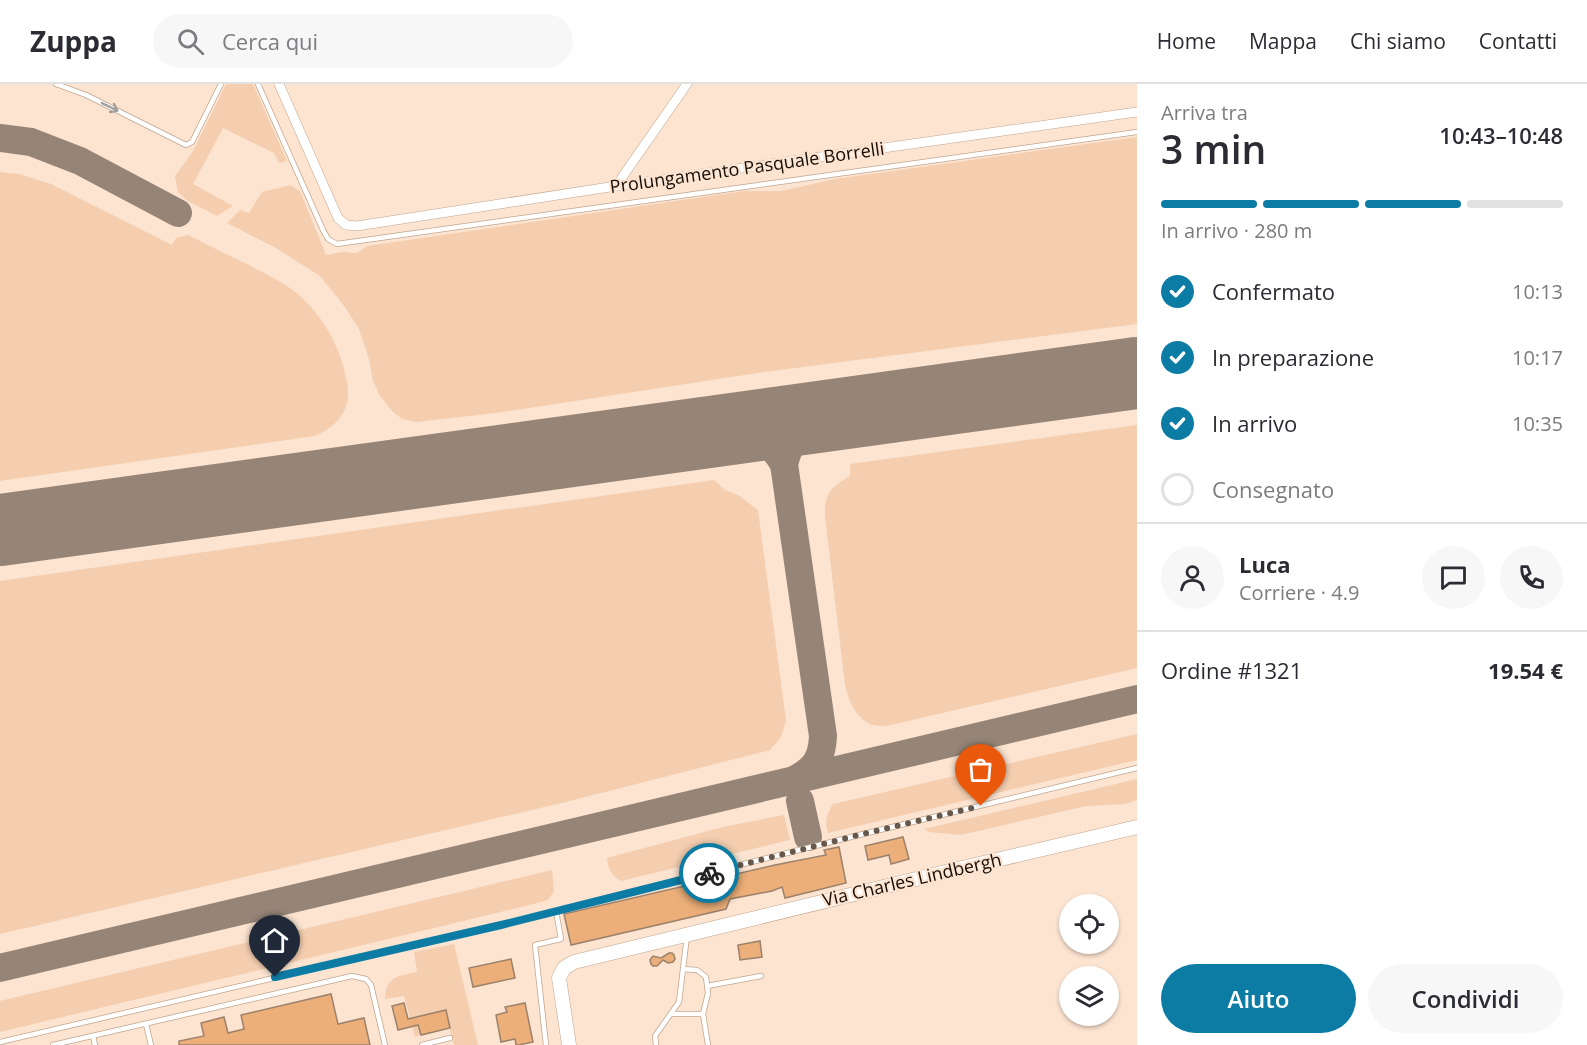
<!DOCTYPE html>
<html lang="it">
<meta charset="utf-8">
<style>
body{margin:0;font-family:"Open Sans",sans-serif;background:#f7f7f7;color:#2b2b33;height:100vh;display:flex;flex-direction:column;font-size:22px;white-space:nowrap}
*{box-sizing:border-box;margin:0}
p{font-size:20px;color:#7c7c81}
.icon{flex:none;width:33px;height:33px;fill:none;stroke:currentColor;stroke-width:2;stroke-linecap:round;stroke-linejoin:round}
.map{position:relative;flex:1;overflow:hidden}
.panel{display:flex;flex-direction:column;background:#fff;width:450px}
.panel>*{flex:none}
.tools{position:absolute;left:1059px;top:810px;display:grid;gap:12px}
.tools a{display:grid;place-items:center;width:60px;height:60px;border-radius:50%;background:#fff;box-shadow:0 2px 4px #0004;font-size:30px}
.pin{position:absolute;display:grid;place-items:center;width:51px;height:51px;color:#fff;margin:-62px -26px;border-radius:50% 50% 50% 0;rotate:-45deg;box-shadow:0 0 6px #0007}
.pin .icon{rotate:45deg}
.courier{position:absolute;display:grid;place-items:center;width:60px;height:60px;margin:-30px;border:4px solid #0c7ca5;border-radius:50%;background:#fff;color:#222;box-shadow:0 2px 8px #0007}
.overview em{font-style:normal;font-weight:600}
.overview div{display:flex;flex-direction:column-reverse}
.overview{display:flex;align-items:center;justify-content:space-between;height:102px;padding:0 24px}
h1{font-size:39px;font-weight:600;line-height:45px}
.bar{display:grid;grid-template-columns:repeat(4,1fr);gap:9px 6px;align-content:center;height:72px;padding:0 24px}
.bar i{height:8px;border-radius:4px;background:#e1e1e2}
.bar .active{background:#0c7ca5}
.bar p{grid-column:span 4}
.line{display:flex;align-items:center;gap:15px;padding:0 24px;border-top:2px solid #e1e1e2}
.line div{flex:1}
.round{display:grid;place-items:center;flex:none;width:63px;height:63px;border-radius:32px;background:#f7f7f7}
ol{padding:0 24px;list-style:none}
li{display:flex;align-items:center;gap:18px;height:66px}
li p{margin-inline-start:auto}
li .icon{padding:6px;border-radius:50%;background:#0c7ca5;color:#fff;stroke-width:4}
li:last-child{color:#7c7c81}
li i{width:33px;height:33px;border:3px solid #e1e1e2;border-radius:50%}
.primary-button{display:flex;gap:12px;margin-top:auto;padding:12px 24px}
.primary-button a{flex:1;height:69px;border-radius:36px;background:#0c7ca5;color:#fff;font-size:24px;font-weight:600;line-height:69px;text-align:center}
.primary-button a+a{background:#f7f7f7;color:#2b2b33}
header{display:flex;align-items:center;gap:36px;box-sizing:border-box;height:84px;padding:0 30px;background:#fff;border-bottom:2px solid #e1e1e2}
header strong{font-size:28px}
nav{display:flex;gap:33px;margin-inline-start:auto;font-size:21px}
.search{width:420px;height:54px;background:#f7f7f7;display:flex;align-items:center;gap:15px;box-sizing:border-box;padding:0 21px;border-radius:33px;color:#7c7c81;font-size:22px}
main{display:flex;flex:1;min-height:0}
.map>svg:first-child{display:block}
.green{fill:#f4ceaf}
.lines{fill:none;stroke-linecap:round;stroke-linejoin:round}
.taxiway{stroke:#968577;stroke-width:28}
.runway{stroke:#968577;stroke-width:72}
.building{fill:#ecaf79;stroke:#9c816b;stroke-width:1.5}
.lane-casing{stroke:#c1a58e;stroke-width:6}
.street-casing{stroke:#c1a58e;stroke-width:10}
.secondary-casing{stroke:#c1a58e;stroke-width:15}
.lane{stroke:#fff;stroke-width:4.5}
.street{stroke:#fff;stroke-width:9}
.secondary{stroke:#fff;stroke-width:14}
.oneway{stroke:#a19e9b}
.done{stroke:#66584c;stroke-width:6;stroke-dasharray:0 10.8}
.route{stroke:#0c7ca5;stroke-width:8}
.labels{text-anchor:middle;stroke-width:4.5;stroke-linejoin:round;paint-order:stroke}
.street-label{font-size:18px;fill:#150c04;stroke:#fce4d1}
</style>
<header>
<strong>Zuppa</strong>
<div class="search"><svg class="icon" aria-label="search" viewBox="0 0 24 24"><circle cx="10" cy="10" r="6"/><path d="M15 15l6 6"/></svg>Cerca qui</div>
<nav><a>Home</a><a>Mappa</a><a>Chi siamo</a><a>Contatti</a></nav>
</header>
<main>
<div class="map">
<svg width="1137" height="961" viewBox="0 0 1137 961">
<rect width="100%" height="100%" fill="#fce4d1"/>
<g class="green">
<polygon points="226,0 253,0 287,77 279,79 274,69 223,44 193,100 233,122 217,132 186,116 178,108 175,92 192,69"/>
<path d="M1137 53V240L764 288 496 329 416 338 402 335 392 327 380 312 373 297 369 275 359 245 345 223 320 192 276 164 227 139 240 126 249 129 262 108 290 101 300 107 326 171C331 170 337 169 342 168 357 168 353 173 367 162L744 107H781L835 95Z"/>
<path d="M0 88 19 90 51 100 172 161 176 154 188 151C208 161 227 171 247 180 265 190 287 199 302 214 326 236 341 266 347 298 352 325 339 341 315 352L0 397Z"/>
<path d="M1137 341V584L895 640C891 641 885 642 881 642 859 642 849 619 845 601L825 433C824 410 831 403 850 392V380Z"/>
<polygon points="714,396 725,406 738,411 758,426 786,636 781,653 770,666 566,718 0,850 0,497"/>
<path d="M1137 650V676L828 749C824 737 827 730 833 720Z"/>
<polygon points="1137,695 1137,716 1125,720 1086,722 961,751 929,748 924,745"/>
<path d="M784 731 790 756 621 797C611 791 608 785 607 774L723 743Z"/>
<polygon points="552,786 554,807 548,816 530,821 0,948 0,917"/>
<path d="M454 860 478 961H454L445 926 416 933 421 951 415 953 404 912 385 915C386 892 398 892 417 888L414 868Z"/>
</g>
<g class="lines">
<g class="taxiway">
<polyline points="0,54 31,58 80,77 178,129"/>
<path d="M725 346C756 350 767 352 784 380"/>
<path d="M794 696C815 685 822 675 823 652L784 380C793 347 801 347 828 331"/>
<polyline points="800,717 808,753"/>
<polyline points="0,884 1137,615"/>
</g>
<polyline class="runway" points="0,446 1137,289"/>
</g>
<g class="building">
<polygon points="903,753 909,775 891,780 889,771 868,776 865,762"/>
<polygon points="839,763 846,799 785,814 782,803 772,807 730,815 726,825 571,861 564,830 775,781 826,771 824,766"/>
<polygon points="760,857 762,873 740,876 738,861"/>
<polygon points="669,869 672,869 674,871 675,875 673,878 668,879 663,876 657,882 653,882 651,880 650,876 653,872 661,874"/>
<polygon points="511,875 515,894 473,903 469,884"/>
<polygon points="331,910 338,940 364,934 370,961 179,961 179,957 204,952 201,939 224,933 228,949 244,945 241,931"/>
<polygon points="404,919 408,935 446,926 450,944 421,951 418,941 398,946 392,922"/>
<polygon points="525,919 533,958 519,961 516,961 515,955 501,958 496,931 507,928 505,923"/>
</g>
<g class="lines">
<g class="lane-casing">
<g id="lane">
<polyline points="56,0 86,11 186,61 192,58 221,0"/>
<polyline points="258,0 323,146 328,155 337,160 1137,48"/>
<polyline points="683,885 697,886 706,893 708,909 703,930 708,961"/>
<polyline points="707,902 761,892"/>
<polyline points="671,930 703,930"/>
<polyline points="146,940 151,961"/>
<polyline points="93,952 95,961"/>
<polyline points="0,958 501,841 859,751 1137,684"/>
<polyline points="53,961 352,892 366,895 371,901 385,961"/>
<polyline points="422,961 450,954"/>
<polyline points="546,961 535,861 561,855 556,827"/>
<polyline points="656,961 655,952 679,918 687,852"/>
</g>
</g>
<g class="street-casing">
<g id="street">
<polyline points="279,0 338,134 346,141 357,142 616,102 1137,28"/>
<polyline points="616,102 687,0"/>
</g>
</g>
<g class="secondary-casing">
<polyline id="secondary" points="569,961 559,894 564,884 574,878 941,789 1137,743"/>
</g>
<use href="#lane" class="lane"/>
<use href="#street" class="street"/>
<use href="#secondary" class="secondary"/>
</g>
<defs><path id="oneway-shaft" d="M-6 0H5M1.5-3L5.5 0L1.5 3" fill="none" stroke-width="1.6" stroke-linecap="round" stroke-linejoin="round" transform="scale(1.5)"/></defs>
<use class="oneway" href="#oneway-shaft" transform="translate(110 23) rotate(26)"/>
<g class="lines">
<polyline class="done" points="709,789 859,751 981,722"/>
<polyline class="route" points="275,893 501,841 709,789"/>
</g>
<g class="labels">
<g class="street-label">
<text transform="translate(747 84) rotate(-8)" y="6">Prolungamento Pasquale Borrelli</text>
<text transform="translate(912 796) rotate(-13)" y="6">Via Charles Lindbergh</text>
</g>
</g>
</svg>
<div class="tools">
<a><svg class="icon" aria-label="locate" viewBox="0 0 24 24"><circle cx="12" cy="12" r="6"/><path d="M12 2v4M12 18v4M2 12h4M18 12h4"/></svg></a>
<a><svg class="icon" aria-label="layers" viewBox="0 0 24 24"><path d="M12 4l9 5-9 5-9-5zM3 14l9 5 9-5"/></svg></a>
</div>
<div class="pin" style="left:981px;top:722px;background:#ea580c"><svg class="icon" aria-label="bag" viewBox="0 0 24 24"><path d="M5 8h14l-1 12H6zM9 8a3 3 0 0 1 6 0"/></svg></div>
<div class="pin" style="left:275px;top:893px;background:#1f2937"><svg class="icon" aria-label="home" viewBox="0 0 24 24"><path d="M3 11l9-7 9 7M6 9v11h12V9"/></svg></div>
<div class="courier" style="left:709px;top:789px"><svg class="icon" aria-label="bike" viewBox="0 0 24 24"><circle cx="6" cy="16" r="4"/><circle cx="18" cy="16" r="4"/><path d="M6 16l4-8h5l3 8M10 8l3 8H6M13 5h3"/></svg></div>
</div>
<section class="panel">
<div class="overview"><div><h1>3 min</h1><p>Arriva tra</p></div><em>10:43–10:48</em></div>
<div class="bar"><i class="active"></i><i class="active"></i><i class="active"></i><i></i><p>In arrivo · 280 m</p></div>
<ol>
<li><svg class="icon" aria-label="check" viewBox="0 0 24 24"><path d="M5 12l5 5 9-10"/></svg>Confermato<p>10:13</p></li>
<li><svg class="icon" aria-label="check" viewBox="0 0 24 24"><path d="M5 12l5 5 9-10"/></svg>In preparazione<p>10:17</p></li>
<li><svg class="icon" aria-label="check" viewBox="0 0 24 24"><path d="M5 12l5 5 9-10"/></svg>In arrivo<p>10:35</p></li>
<li><i></i>Consegnato</li>
</ol>
<div class="line" style="height:108px"><a class="round"><svg class="icon" aria-label="person" viewBox="0 0 24 24"><circle cx="12" cy="8" r="4"/><path d="M4 21q1-7 8-7t8 7"/></svg></a><div><b>Luca</b><p>Corriere · 4.9</p></div><a class="round"><svg class="icon" aria-label="chat" viewBox="0 0 24 24"><path d="M4 5h16v11H9l-5 4z"/></svg></a><a class="round"><svg class="icon" aria-label="phone" viewBox="0 0 24 24"><path d="M5 4h4l2 5-3 2q2 4 5 5l2-3 5 2v4C11 20 4 13 5 4z"/></svg></a></div>
<div class="line" style="height:78px"><div>Ordine #1321</div><b>19.54 €</b></div>
<div class="primary-button"><a>Aiuto</a><a>Condividi</a></div>
</section>
</main>
